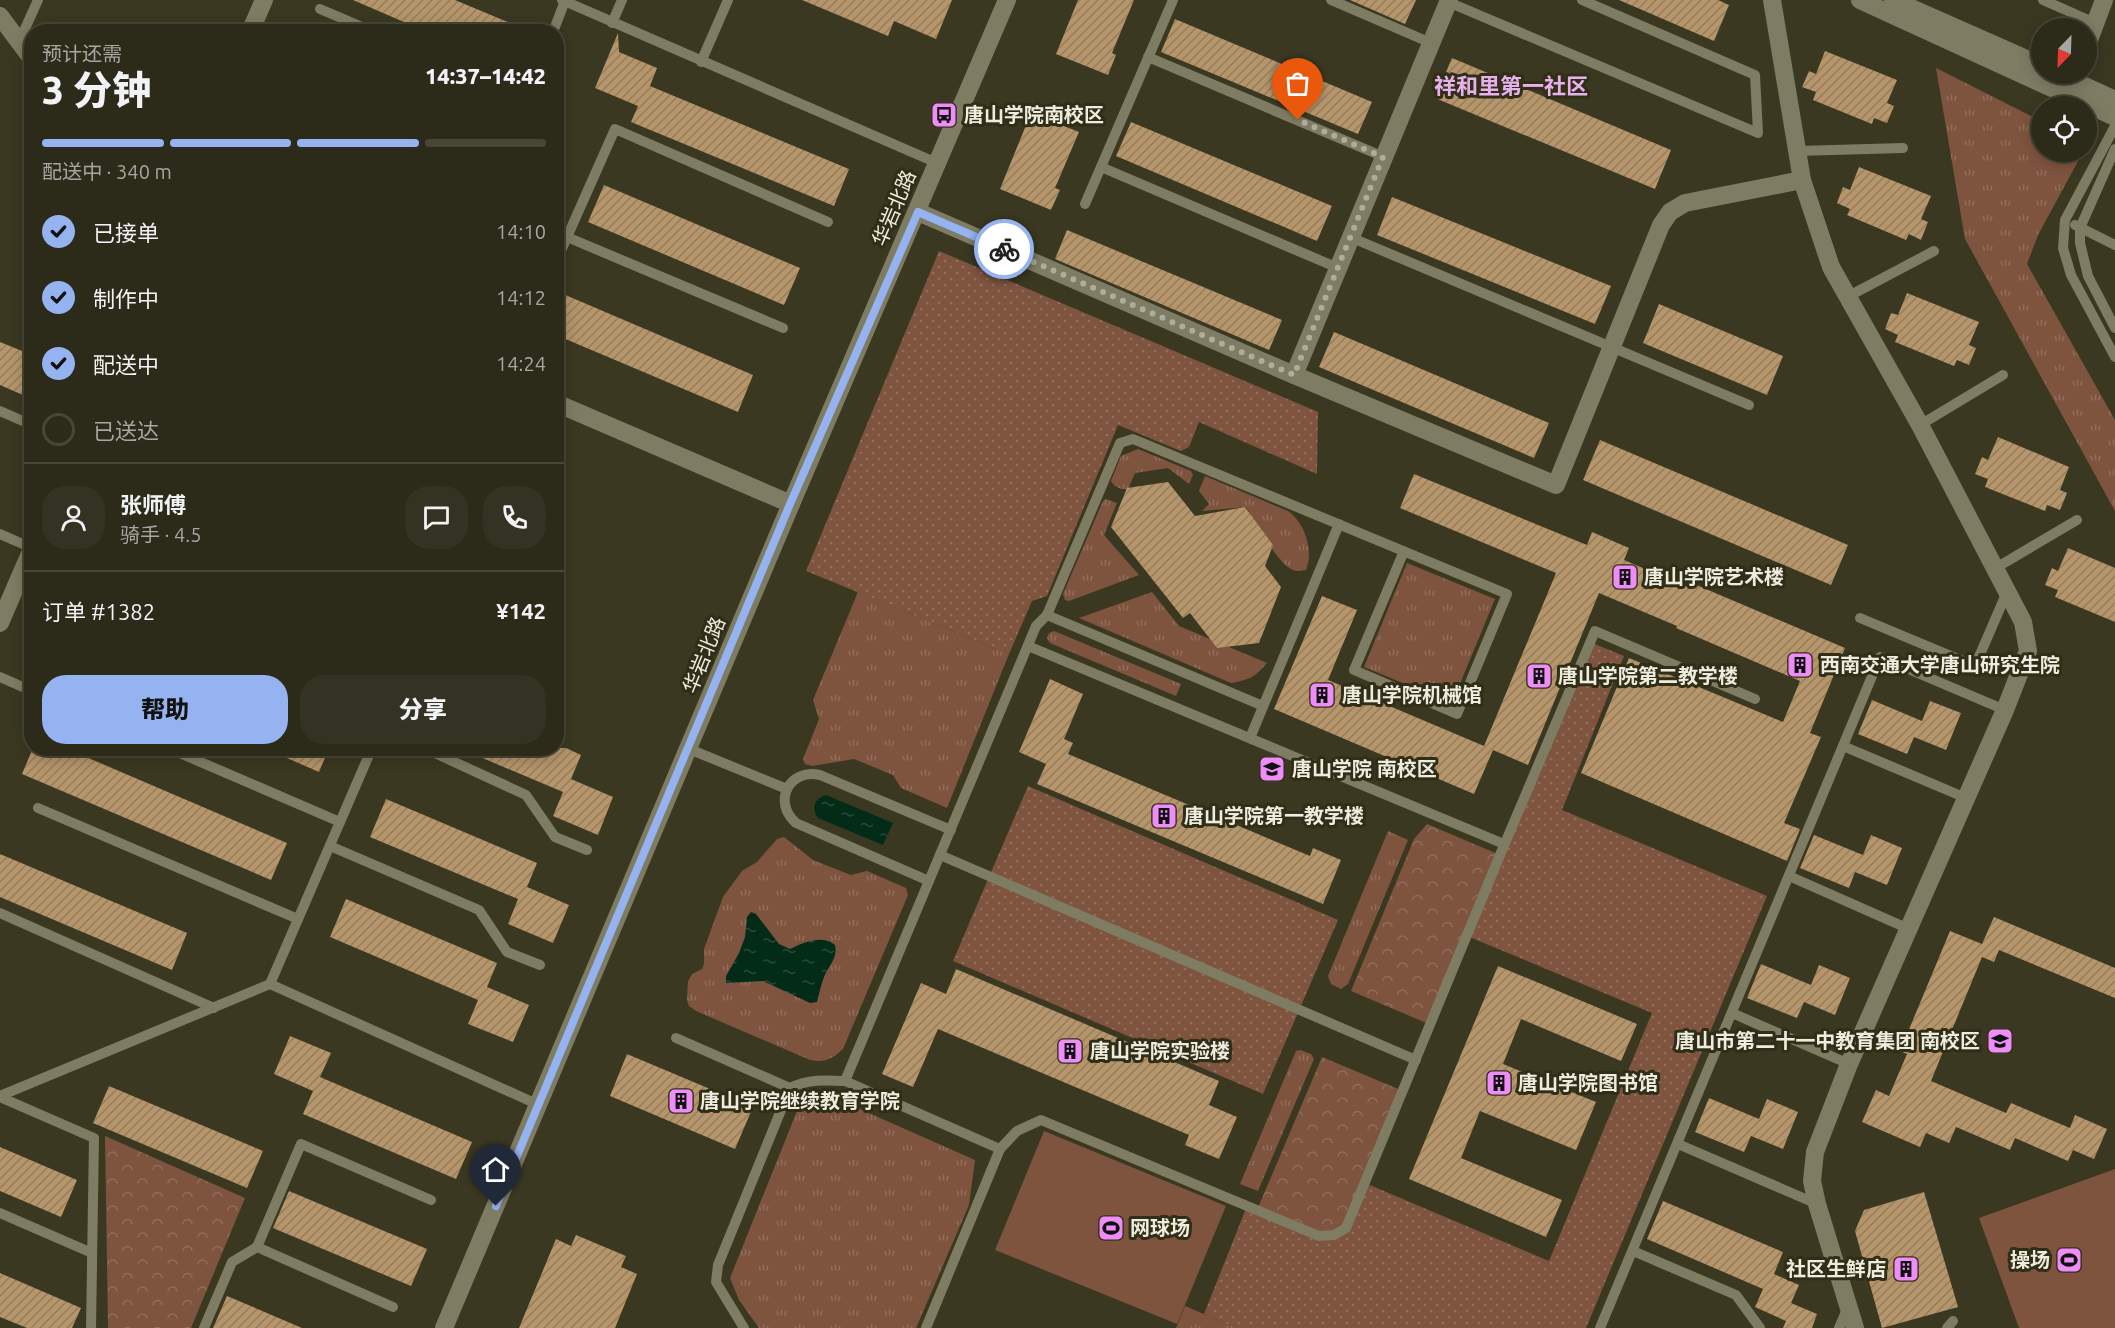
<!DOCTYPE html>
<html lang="zh">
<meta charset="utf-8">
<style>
body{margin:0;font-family:Ubuntu,"Noto Sans SC",sans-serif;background:#343222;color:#f1f3f6;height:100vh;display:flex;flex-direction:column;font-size:22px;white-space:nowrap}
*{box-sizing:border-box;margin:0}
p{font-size:20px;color:#a6a7a2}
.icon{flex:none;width:33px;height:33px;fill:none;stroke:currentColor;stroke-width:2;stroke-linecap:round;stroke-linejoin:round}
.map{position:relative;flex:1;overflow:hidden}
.side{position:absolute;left:24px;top:24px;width:540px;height:732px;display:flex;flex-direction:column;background:#2c2a19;border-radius:24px;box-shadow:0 3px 15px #0003,0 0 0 2px #484638}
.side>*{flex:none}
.needle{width:39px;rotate:203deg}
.controls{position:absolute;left:2031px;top:18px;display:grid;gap:12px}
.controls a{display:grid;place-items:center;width:66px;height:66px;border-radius:50%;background:#2c2a19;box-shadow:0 3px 15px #0003,0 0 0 2px #484638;font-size:30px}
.pin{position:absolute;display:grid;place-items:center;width:51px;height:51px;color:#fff;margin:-62px -26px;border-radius:50% 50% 50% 0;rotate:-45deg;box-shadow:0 0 6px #0007}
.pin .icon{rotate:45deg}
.courier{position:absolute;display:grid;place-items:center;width:60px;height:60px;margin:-30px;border:4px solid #95b2f1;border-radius:50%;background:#fff;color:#222;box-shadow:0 2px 8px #0007}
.headline em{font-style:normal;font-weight:800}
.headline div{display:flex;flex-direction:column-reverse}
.headline{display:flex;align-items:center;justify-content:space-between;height:102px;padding:0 18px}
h1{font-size:39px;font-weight:800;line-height:45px}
.bar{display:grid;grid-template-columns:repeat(4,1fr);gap:9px 6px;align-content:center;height:72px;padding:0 18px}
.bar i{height:8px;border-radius:4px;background:#484638}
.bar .selected{background:#95b2f1}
.bar p{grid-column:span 4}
.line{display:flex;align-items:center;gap:15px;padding:0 18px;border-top:2px solid #484638}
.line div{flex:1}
.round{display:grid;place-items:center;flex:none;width:63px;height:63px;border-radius:24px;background:#343222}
ol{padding:0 18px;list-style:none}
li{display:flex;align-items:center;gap:18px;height:66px}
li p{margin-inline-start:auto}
li .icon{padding:6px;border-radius:50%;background:#95b2f1;color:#111;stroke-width:4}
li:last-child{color:#a6a7a2}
li i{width:33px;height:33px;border:3px solid #484638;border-radius:50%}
.button{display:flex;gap:12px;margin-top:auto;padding:12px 18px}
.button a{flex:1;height:69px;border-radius:24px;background:#95b2f1;color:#111;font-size:24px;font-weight:800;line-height:69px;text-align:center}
.button a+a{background:#343222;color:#f1f3f6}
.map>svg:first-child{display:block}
.grass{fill:url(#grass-tufts)}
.forest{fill:url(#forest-crowns)}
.garden{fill:url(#garden-dots)}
.pitch{fill:#7e543f}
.water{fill:url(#water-ripples)}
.building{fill:url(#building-hatch)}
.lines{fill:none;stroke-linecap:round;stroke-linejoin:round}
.lane{stroke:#7e7c63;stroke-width:10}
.street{stroke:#7e7c63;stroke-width:18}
.secondary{stroke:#7e7c63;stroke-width:18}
.done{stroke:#aead9c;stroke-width:6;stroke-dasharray:0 10.8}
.route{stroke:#95b2f1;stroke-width:8}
.labels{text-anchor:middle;stroke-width:6;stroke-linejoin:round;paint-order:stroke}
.poi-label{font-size:20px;font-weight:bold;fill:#edecde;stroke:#302e17;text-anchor:start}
.street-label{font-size:20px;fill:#edecde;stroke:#302e17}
.quarter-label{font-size:22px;font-weight:bold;fill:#e7b1ed;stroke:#302e17}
</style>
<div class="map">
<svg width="2115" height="1328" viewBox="0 0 2115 1328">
<defs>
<pattern id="grass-tufts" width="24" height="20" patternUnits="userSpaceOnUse" patternTransform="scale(1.5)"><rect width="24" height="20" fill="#7e543f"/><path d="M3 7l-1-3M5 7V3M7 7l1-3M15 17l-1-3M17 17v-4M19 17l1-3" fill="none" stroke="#916d5a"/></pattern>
<pattern id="forest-crowns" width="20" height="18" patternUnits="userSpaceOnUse" patternTransform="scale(1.5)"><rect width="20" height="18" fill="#7e543f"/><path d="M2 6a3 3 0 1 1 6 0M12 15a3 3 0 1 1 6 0" fill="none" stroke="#916d5a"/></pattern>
<pattern id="garden-dots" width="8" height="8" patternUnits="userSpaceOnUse" patternTransform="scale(1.5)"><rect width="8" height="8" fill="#7e543f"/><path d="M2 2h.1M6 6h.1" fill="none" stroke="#916d5a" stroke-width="1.8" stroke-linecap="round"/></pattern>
<pattern id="water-ripples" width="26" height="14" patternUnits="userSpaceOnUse" patternTransform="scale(1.5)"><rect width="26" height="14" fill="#032c18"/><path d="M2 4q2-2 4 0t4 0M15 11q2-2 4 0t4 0" fill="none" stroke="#284b39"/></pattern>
<pattern id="building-hatch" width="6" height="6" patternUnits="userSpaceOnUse" patternTransform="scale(1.5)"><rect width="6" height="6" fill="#b59569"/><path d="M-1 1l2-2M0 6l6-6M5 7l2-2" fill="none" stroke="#947e5e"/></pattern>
</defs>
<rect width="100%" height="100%" fill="#3a3821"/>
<g class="grass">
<polygon points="1936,68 2041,121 2042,152 2083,152 2038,235 2027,264 2115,420 2115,511 1965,239"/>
<path d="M1138 449 1191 471 1193 475 1189 484 1168 468 1135 473 1128 489C1121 490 1114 487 1111 481L1121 456Z"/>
<path d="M1205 476 1288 511C1305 523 1314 551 1306 570 1300 571 1296 572 1291 569 1277 563 1255 521 1246 507L1202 511 1209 504 1199 491Z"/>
<polygon points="1106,499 1117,503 1104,535 1139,575 1069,601 1065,600 1063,594 1103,501"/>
<polygon points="1407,563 1495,599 1452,703 1364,667"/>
<polygon points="858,592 1009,654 947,808 901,788 893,775 854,759 812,766 805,764 803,759 819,719 813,700"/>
<path d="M1152 592 1179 626 1267 663C1255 677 1249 680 1231 683L1079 618Z"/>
<polygon points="1054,631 1181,684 1176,696 1050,643 1047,638 1049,633"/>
<polygon points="1388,831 1408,840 1348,984 1341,989 1331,984 1328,976"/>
<path d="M784 837 813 860 833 868 851 875 867 871 906 888 908 895 843 1049C832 1059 825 1063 810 1060L696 1011 689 1006 687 1000 688 981 692 974 702 969 704 964V949L723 897 742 871 757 862 777 839Z"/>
<polygon points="1300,1050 1311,1054 1314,1059 1258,1191 1240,1184 1296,1051"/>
<polygon points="828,1095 975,1160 969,1205 916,1328 759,1328 739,1300 730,1278 797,1111 809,1097"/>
<polygon points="1185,1306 1237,1328 1176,1328"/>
</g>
<g class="forest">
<polygon points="1427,824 1500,855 1431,1025 1351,991 1414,839"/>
<polygon points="1322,1057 1403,1091 1346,1228 1319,1236 1257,1210"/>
<polygon points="105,1136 245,1198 191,1328 108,1328"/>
</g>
<g class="garden">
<polygon points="939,251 1318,412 1317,474 1199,422 1189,447 1181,451 1118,425 1047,596 1032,601 1009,654 806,571"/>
<polygon points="1590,642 1624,656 1562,810 1767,896 1586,1328 1237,1328 1204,1314 1247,1206 1319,1236 1346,1228 1365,1183 1549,1261 1652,1013 1467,936"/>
<polygon points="1028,786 1338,920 1263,1094 953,961"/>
</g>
<g class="pitch">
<polygon points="1044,1131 1226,1206 1177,1324 995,1250"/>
<polygon points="2115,1169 2115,1328 2019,1328 1979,1218"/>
</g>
<g class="water">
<path d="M826 795 893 823 883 845 818 818C811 808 814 798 826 795Z"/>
<path d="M751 912 756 914 779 944 790 949C803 943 822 934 835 945 838 958 829 965 824 977 821 985 819 994 817 1002L810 1003 763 981 726 983V976L739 953 745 937 747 917Z"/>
</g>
<g class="building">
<polygon points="353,0 455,0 529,31 427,32"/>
<polygon points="802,0 952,0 936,39 894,21 888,36"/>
<polygon points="1078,0 1134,0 1112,53 1116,55 1108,75 1056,54"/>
<polygon points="1350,0 1416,0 1405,24"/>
<polygon points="1619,0 1718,0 1729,5 1714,41"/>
<polygon points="1175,19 1372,102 1358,134 1161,52"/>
<polygon points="618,33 619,52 657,68 650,86 849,169 834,206 631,122 638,106 595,88"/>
<polygon points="1825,51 1897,80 1887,103 1894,106 1887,123 1874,118 1872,124 1813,100 1816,92 1802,87 1809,71 1816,74"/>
<polygon points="1452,58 1671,150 1655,189 1435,98"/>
<polygon points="1031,113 1079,132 1055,188 1060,190 1051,210 1000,189"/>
<polygon points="1131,122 1332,206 1317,241 1116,156"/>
<polygon points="1859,167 1931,196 1921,219 1928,222 1921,240 1909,234 1906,240 1847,215 1850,209 1837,203 1843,187 1850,190"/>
<polygon points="604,185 800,268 784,305 588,222"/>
<polygon points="1392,197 1611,286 1595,324 1377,235"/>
<polygon points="1067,230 1282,320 1269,350 1055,259"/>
<polygon points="556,291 753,375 738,412 556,335"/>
<polygon points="1907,293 1979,322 1969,345 1976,348 1969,365 1957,360 1954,366 1895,342 1898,335 1885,329 1891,313 1898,315"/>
<polygon points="1659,304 1783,356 1767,395 1643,343"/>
<polygon points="1334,332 1549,423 1534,458 1319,367"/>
<polygon points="0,342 32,355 32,399 0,385"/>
<polygon points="1998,437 2069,467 2060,490 2067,493 2060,510 2047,505 2045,511 1985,487 1988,479 1975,474 1982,457 1988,460"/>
<polygon points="1600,440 1848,545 1831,585 1583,480"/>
<polygon points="1414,474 1587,545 1592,532 1629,548 1624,560 1692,589 1694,584 1845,648 1810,733 1821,737 1784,823 1800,829 1787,861 1581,773 1629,658 1783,722 1800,681 1676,628 1677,626 1599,593 1528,765 1493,750 1474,794 1274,709 1322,596 1357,610 1328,680 1484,746 1556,573 1400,508"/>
<polygon points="1168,482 1195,516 1245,507 1273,545 1265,566 1281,587 1259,643 1217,648 1190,613 1183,618 1111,527 1127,488"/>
<polygon points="2068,548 2115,568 2115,622 2055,597 2058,590 2045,585 2052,568 2058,571"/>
<polygon points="1050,679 1083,694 1064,739 1073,743 1068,754 1310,856 1313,848 1341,860 1323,904 1037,784 1046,764 1019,752"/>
<polygon points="1872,700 1922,721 1930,701 1961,713 1946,750 1914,737 1907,754 1858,734"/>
<polygon points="33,748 65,748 287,843 271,880 22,774"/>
<polygon points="264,748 329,748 319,772"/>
<polygon points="566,748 581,755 571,779 613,797 598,835 553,816 563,792 461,749"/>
<polygon points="386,799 537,863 527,887 569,905 553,943 508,924 518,899 370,837"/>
<polygon points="1814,835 1863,855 1871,835 1902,848 1887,885 1855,872 1849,888 1800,868"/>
<polygon points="0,854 187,933 172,970 0,897"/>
<polygon points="346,899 497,963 487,987 529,1005 513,1042 468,1024 478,1000 330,937"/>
<polygon points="1994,917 2115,968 2115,998 1999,950 1994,962 1982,957 1931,1081 2006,1113 2011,1103 2070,1128 2075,1115 2107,1129 2094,1159 2073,1150 2068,1161 2015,1138 2010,1150 1956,1127 1949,1143 1926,1133 1920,1147 1862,1122 1876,1090 1889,1096 1907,1054 1900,1051 1950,931 1982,944"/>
<polygon points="1761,964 1811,985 1819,965 1850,978 1835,1015 1804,1002 1797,1018 1747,998"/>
<polygon points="1498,966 1637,1024 1621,1061 1521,1019 1503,1064 1596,1102 1576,1150 1480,1111 1461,1158 1562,1200 1546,1237 1409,1179"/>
<polygon points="956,969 1219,1081 1209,1105 1237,1117 1219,1159 1185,1145 1189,1135 938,1029 913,1087 882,1074 921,983 946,994"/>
<polygon points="290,1036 331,1053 320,1077 472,1142 456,1179 303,1114 313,1091 274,1074"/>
<polygon points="627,1054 753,1107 735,1149 610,1096"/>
<polygon points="109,1086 263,1151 247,1188 93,1123"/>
<polygon points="1709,1098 1759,1119 1767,1099 1798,1112 1783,1149 1751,1136 1744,1152 1695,1132"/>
<polygon points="0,1147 77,1180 61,1217 0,1191"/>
<polygon points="289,1191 427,1249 411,1286 273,1228"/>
<polygon points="1924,1192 1958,1307 1882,1328 1855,1231 1864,1210"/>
<polygon points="1663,1201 1783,1252 1774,1274 1799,1285 1791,1303 1817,1314 1812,1328 1783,1328 1786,1321 1755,1307 1763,1289 1647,1239"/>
<polygon points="576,1235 626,1256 621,1267 637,1274 615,1328 519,1328 556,1239 571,1246"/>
<polygon points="0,1273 81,1308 72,1328 27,1328 0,1317"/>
<polygon points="227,1296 302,1328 213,1328"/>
</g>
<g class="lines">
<g class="lane">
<polyline points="562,0 937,163"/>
<polyline points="1331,0 1431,43"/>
<polyline points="2043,0 2095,23"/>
<polyline points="1448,2 1758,133 1755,75 1582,0"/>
<polyline points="320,9 374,32"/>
<polyline points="612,23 622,0"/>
<polyline points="553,32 565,1"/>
<polyline points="19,42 38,0"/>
<polyline points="1148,57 1384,157"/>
<polyline points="701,62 728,0"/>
<polyline points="2115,126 2065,220 2063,248 2071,275 2115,357"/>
<polyline points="2115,149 2080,228 2080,243 2088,276 2115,328"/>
<polyline points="1798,151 1903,148"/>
<polyline points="1101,167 1338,268"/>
<polyline points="1085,204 1173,0"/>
<polyline points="2075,225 2115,245"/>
<polyline points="567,237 783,328"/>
<polyline points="1350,237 1749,405"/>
<polyline points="556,262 615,129 828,222"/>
<polyline points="1847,297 1934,251"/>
<polyline points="0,411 32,425"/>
<polyline points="1920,425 2003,375"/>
<polyline points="0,534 32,548"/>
<polyline points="1994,569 2077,520"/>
<polyline points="1047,615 1263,706"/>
<polyline points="1860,618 1975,666 2007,592"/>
<polyline points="1028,646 1504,844"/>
<polyline points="0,677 32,691"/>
<polyline points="1250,738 1339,524"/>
<polyline points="1843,746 1966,798"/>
<polyline points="168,748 340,822"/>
<polyline points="424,748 526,795 555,837 587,850"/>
<polyline points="689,749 787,789"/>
<polyline points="38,808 298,919"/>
<polyline points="330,846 479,910 507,952 540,965"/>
<polyline points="940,855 1416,1060"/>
<polyline points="1789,876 1909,929"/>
<path d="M929 881 796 823C772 802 789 768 820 775L951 830"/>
<polyline points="0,913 214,1008"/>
<polyline points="270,984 539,1105"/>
<polyline points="1732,1013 1849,1064"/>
<path d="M676 1038 790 1088C809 1079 825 1080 845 1081L1036 626 1047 615 1120 443 1133 439 1507 594 1457 714 1354 670 1404 551"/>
<polyline points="845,1081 1000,1149"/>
<polyline points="0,1096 270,984 372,748"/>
<polyline points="0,1097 94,1138 91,1328"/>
<polyline points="1678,1144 1817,1204"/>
<polyline points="0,1213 92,1253"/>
<polyline points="257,1247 393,1307"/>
<polyline points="1633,1251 1736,1295 1760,1328"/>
<polyline points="204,1328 232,1262 257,1247 301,1144 431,1200"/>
<polyline points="744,1328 716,1282 718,1265 790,1088"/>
<polyline points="926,1328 1000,1149 1017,1131 1041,1120 1319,1236 1334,1235 1346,1228 1500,855 1595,631 1755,699"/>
<polyline points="1600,1328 1880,657 2005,710"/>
<polyline points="1839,1328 1848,1307"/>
<polyline points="1947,1328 1953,1321"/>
</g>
<g class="street">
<polyline points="1772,0 1802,180 1831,267 1920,425 2023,622 2028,651 2005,710 1849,1064 1815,1152 1812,1181 1817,1204 1855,1328"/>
<polyline points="0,16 32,59"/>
<polyline points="250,32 264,0"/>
<polyline points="2086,48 2104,0"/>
<polyline points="918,212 1294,375 1556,485 1661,225 1670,212 1685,203 1802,180"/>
<polyline points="1294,375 1449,0"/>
<polyline points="556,403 791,504"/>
<polyline points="0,623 32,549"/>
</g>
<g class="secondary">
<polyline points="1860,0 2115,117"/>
<polyline points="1893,0 2042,66"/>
<polyline points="2058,74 2115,100"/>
<polyline points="444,1328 791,504 1007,0"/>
</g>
</g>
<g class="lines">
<polyline class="done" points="1004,249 1294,375 1383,157 1298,120"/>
<polyline class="route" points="496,1206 790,504 918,212 1004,249"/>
</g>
<defs>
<g id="bus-square" transform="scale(1.35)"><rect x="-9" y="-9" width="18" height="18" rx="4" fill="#ee8cf8" stroke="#302e17"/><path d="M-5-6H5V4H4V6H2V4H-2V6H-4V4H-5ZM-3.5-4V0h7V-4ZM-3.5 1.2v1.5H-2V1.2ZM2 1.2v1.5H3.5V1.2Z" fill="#111"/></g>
<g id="building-square" transform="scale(1.35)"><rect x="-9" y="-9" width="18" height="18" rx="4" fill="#ee8cf8" stroke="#302e17"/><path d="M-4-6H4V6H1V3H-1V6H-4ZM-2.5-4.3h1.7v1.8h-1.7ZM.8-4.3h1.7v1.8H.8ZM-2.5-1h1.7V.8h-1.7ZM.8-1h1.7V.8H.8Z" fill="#111"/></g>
<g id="university-square" transform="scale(1.35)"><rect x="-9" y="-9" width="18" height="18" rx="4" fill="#ee8cf8" stroke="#302e17"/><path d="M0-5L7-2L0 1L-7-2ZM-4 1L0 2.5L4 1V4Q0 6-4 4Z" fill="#111"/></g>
<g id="school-square" transform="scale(1.35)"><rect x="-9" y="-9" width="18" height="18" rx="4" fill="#ee8cf8" stroke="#302e17"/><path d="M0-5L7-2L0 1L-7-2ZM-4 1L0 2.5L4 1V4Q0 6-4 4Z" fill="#111"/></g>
<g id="stadium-square" transform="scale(1.35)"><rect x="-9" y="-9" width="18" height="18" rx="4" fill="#ee8cf8" stroke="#302e17"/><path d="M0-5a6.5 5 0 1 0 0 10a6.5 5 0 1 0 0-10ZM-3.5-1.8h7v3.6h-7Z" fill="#111"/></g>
</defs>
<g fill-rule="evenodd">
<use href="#bus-square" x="944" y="115"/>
<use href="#building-square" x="1625" y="577"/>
<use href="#building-square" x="1800" y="665"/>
<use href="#building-square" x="1539" y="676"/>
<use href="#building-square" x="1322" y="695"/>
<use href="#university-square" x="1272" y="769"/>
<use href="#building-square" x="1164" y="816"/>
<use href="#school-square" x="2000" y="1041"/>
<use href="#building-square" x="1070" y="1051"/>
<use href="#building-square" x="1499" y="1083"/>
<use href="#building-square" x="681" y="1101"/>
<use href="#stadium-square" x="1111" y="1228"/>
<use href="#stadium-square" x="2069" y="1260"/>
<use href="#building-square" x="1906" y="1269"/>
</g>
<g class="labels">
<g class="poi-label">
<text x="964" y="122">唐山学院南校区</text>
<text x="1644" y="584">唐山学院艺术楼</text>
<text x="1820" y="672">西南交通大学唐山研究生院</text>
<text x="1558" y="683">唐山学院第二教学楼</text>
<text x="1342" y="702">唐山学院机械馆</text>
<text x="1292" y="776">唐山学院 南校区</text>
<text x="1184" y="823">唐山学院第一教学楼</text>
<text x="1980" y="1048" text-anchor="end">唐山市第二十一中教育集团 南校区</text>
<text x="1090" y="1058">唐山学院实验楼</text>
<text x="1518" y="1090">唐山学院图书馆</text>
<text x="700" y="1108">唐山学院继续教育学院</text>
<text x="1130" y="1235">网球场</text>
<text x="2050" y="1267" text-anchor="end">操场</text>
<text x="1886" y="1276" text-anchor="end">社区生鲜店</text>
</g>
<g class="street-label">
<text transform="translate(894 208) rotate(-67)" y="7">华岩北路</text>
<text transform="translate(704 655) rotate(-68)" y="7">华岩北路</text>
</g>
<g class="quarter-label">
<text x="1511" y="94">祥和里第一社区</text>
</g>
</g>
</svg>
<div class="controls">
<a><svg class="needle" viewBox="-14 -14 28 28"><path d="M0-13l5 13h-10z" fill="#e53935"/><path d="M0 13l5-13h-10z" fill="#a6a7a2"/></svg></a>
<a><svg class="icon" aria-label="locate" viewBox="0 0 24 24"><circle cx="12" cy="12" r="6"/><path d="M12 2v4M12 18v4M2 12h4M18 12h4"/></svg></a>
</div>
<div class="pin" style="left:1298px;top:120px;background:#ea580c"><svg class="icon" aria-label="bag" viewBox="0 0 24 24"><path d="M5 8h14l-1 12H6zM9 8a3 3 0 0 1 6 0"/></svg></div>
<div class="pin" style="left:496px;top:1206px;background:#1f2937"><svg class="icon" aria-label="home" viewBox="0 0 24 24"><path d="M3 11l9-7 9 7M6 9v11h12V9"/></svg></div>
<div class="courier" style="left:1004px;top:249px"><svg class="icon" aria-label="bike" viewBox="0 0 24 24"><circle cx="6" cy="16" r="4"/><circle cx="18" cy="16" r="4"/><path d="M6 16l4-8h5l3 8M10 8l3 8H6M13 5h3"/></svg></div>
<section class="side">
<div class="headline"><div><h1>3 分钟</h1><p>预计还需</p></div><em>14:37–14:42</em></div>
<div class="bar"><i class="selected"></i><i class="selected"></i><i class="selected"></i><i></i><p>配送中 · 340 m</p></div>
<ol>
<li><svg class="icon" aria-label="check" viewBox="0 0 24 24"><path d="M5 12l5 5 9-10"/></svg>已接单<p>14:10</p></li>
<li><svg class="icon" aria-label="check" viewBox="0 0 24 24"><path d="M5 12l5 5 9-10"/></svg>制作中<p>14:12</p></li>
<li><svg class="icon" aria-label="check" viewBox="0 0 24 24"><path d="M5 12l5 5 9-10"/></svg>配送中<p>14:24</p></li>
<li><i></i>已送达</li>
</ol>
<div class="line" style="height:108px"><a class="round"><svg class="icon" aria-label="person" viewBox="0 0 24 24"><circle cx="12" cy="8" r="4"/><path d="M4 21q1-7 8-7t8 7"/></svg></a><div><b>张师傅</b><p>骑手 · 4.5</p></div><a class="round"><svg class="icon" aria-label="chat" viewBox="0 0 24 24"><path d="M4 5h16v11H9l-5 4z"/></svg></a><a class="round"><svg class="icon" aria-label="phone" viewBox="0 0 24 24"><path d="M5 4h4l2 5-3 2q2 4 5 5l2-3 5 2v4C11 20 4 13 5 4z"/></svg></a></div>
<div class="line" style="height:78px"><div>订单 #1382</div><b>¥142</b></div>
<div class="button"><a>帮助</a><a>分享</a></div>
</section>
</div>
